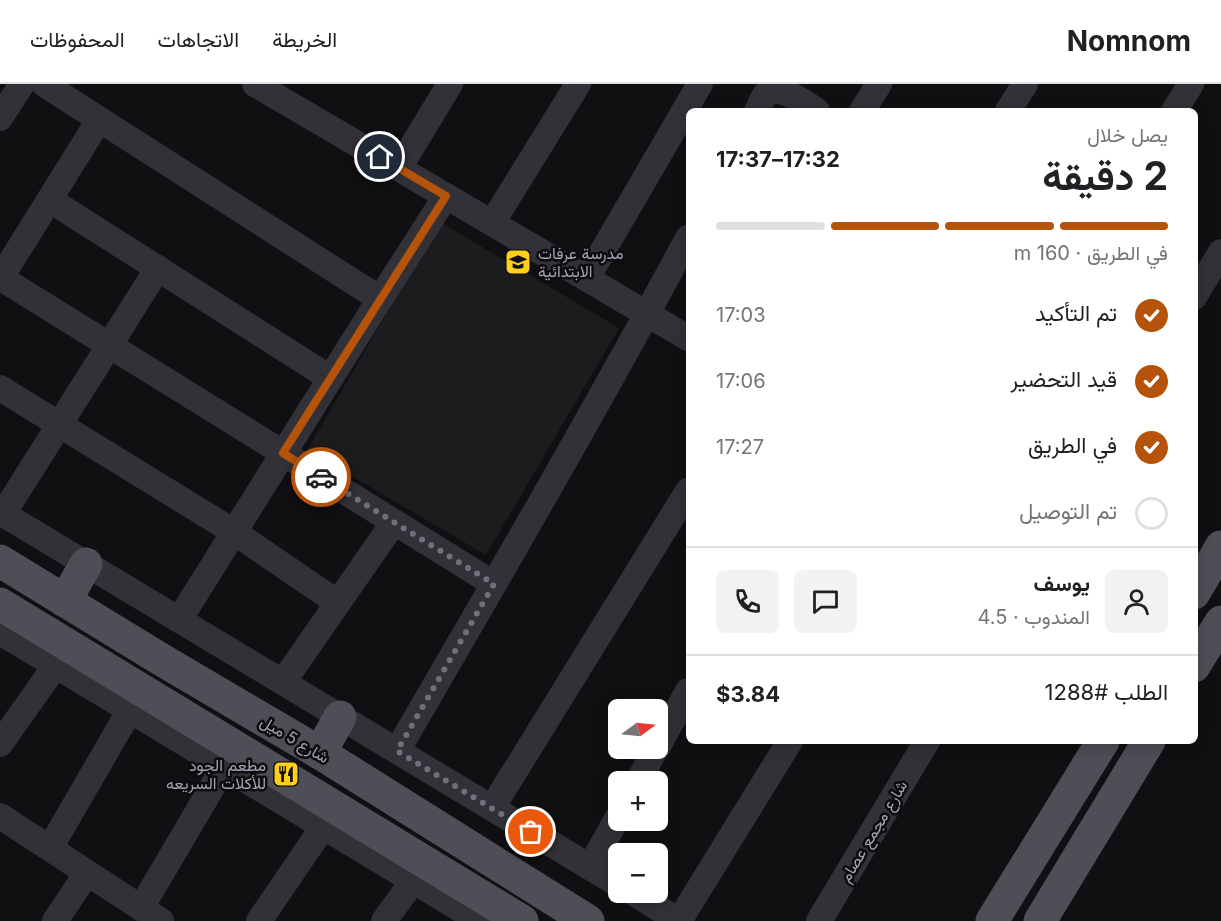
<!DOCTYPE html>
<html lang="ar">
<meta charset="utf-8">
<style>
body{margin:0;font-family:Inter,Vazirmatn,sans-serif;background:#f2f2f2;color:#202124;direction:rtl;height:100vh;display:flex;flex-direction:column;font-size:22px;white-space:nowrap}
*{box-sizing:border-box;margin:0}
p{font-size:20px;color:#757577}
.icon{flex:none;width:33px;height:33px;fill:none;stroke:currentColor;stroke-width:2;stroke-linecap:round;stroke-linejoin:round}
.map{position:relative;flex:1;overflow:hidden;direction:ltr}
.sheet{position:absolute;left:686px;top:24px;width:512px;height:636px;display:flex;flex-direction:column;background:#fff;border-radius:9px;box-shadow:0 3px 15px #0003;direction:rtl}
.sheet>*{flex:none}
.needle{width:39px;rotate:75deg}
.fabs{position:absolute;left:608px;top:615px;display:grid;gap:12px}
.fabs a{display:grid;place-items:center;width:60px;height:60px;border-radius:9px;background:#fff;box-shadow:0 3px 15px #0003;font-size:30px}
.pin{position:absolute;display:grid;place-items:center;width:51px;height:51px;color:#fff;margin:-26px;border:3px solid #fff;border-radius:50%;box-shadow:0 2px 6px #0007}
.courier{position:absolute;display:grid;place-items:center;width:60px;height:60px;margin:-30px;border:4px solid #b45309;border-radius:50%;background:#fff;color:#222;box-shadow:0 2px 8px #0007}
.head em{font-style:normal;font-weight:700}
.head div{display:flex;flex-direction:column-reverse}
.head{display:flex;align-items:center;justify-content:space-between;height:102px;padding:0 30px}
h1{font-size:39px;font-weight:700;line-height:45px}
.bar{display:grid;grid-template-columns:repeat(4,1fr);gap:9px 6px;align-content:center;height:72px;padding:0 30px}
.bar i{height:8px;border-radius:4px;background:#e0e0e0}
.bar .current{background:#b45309}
.bar p{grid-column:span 4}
.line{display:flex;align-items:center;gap:15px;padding:0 30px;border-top:2px solid #e0e0e0}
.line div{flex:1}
.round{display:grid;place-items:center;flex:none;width:63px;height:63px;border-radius:9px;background:#f2f2f2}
ol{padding:0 30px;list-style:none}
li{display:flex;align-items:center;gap:18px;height:66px}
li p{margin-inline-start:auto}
li .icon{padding:6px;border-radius:50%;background:#b45309;color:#fff;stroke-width:4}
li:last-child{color:#757577}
li i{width:33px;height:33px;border:3px solid #e0e0e0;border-radius:50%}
header{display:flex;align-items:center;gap:36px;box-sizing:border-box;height:84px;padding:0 30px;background:#fff;border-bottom:2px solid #e0e0e0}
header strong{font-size:28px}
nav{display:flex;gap:33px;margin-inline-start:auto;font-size:21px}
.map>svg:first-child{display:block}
.built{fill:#1c1c1f}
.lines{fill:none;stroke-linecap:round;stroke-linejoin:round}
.minor{stroke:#313137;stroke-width:26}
.major{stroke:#4d4e56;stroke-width:33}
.done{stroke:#6e707b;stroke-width:6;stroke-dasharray:0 10.8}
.route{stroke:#b45309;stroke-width:8}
.labels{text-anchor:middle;stroke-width:5;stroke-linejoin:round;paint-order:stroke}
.poi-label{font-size:16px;fill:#a0a4b4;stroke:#0c0b0d;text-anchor:start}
.street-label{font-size:16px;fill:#a0a4b4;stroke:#0c0b0d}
</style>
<header>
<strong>Nomnom</strong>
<nav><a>الخريطة</a><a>الاتجاهات</a><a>المحفوظات</a></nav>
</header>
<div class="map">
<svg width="1221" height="837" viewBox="0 0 1221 837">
<rect width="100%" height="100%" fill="#101012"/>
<polygon class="built" points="440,138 619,244 486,471 307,366"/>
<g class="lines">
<g class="minor">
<polyline points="44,0 380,215"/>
<polyline points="255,0 688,254"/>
<path d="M757 27C760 22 762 14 766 10 780 0 805 19 817 27"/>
<polyline points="862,27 879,0"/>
<polyline points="1008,27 1025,0"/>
<polyline points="1174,27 1191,0"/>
<polyline points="0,34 22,0"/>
<polyline points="399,84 450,0"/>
<polyline points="50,116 330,294"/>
<polyline points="492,139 578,0"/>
<polyline points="1,194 494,500"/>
<polyline points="587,194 700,0"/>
<polyline points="0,195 99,36"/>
<polyline points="1194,213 1221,168"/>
<polyline points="0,304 234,448 338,519"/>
<polyline points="0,428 618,800"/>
<polyline points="3,430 158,184"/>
<polyline points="179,536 380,215 446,112"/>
<polyline points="0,548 480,837"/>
<polyline points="283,598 394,438"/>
<polyline points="0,660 56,581"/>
<polyline points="657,664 688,607"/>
<path d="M397 667C496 497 595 327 688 154"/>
<polyline points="638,698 656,664"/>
<polyline points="492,724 688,407"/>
<polyline points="0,732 161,837"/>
<polyline points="50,764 130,626"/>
<polyline points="590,783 618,733"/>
<polyline points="632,808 679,837"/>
<polyline points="141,824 224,683"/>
<polyline points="55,837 87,789"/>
<polyline points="259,837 323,743"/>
<polyline points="384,837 413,797"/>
<polyline points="679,837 790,657"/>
<polyline points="819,837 927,657"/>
</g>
<g class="major">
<polyline points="0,477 162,576 320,669 588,837"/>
<polyline points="1194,509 1221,463"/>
<polyline points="65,517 86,480"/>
<polyline points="0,520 522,837"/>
<polyline points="1194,582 1221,538"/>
<polyline points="320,669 340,633"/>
<polyline points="992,837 1103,657"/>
<polyline points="1040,837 1149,657"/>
</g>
</g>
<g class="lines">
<polyline class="done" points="321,393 494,500 397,667 531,748"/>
<polyline class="route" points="321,393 283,369 446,112 380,73"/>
</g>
<defs>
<g id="school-square" transform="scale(1.35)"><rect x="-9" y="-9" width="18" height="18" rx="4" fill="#ffd01b" stroke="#0c0b0d"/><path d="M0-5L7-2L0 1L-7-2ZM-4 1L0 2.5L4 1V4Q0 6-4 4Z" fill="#111"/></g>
<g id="restaurant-square" transform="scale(1.35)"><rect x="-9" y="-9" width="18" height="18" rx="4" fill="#ffd01b" stroke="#0c0b0d"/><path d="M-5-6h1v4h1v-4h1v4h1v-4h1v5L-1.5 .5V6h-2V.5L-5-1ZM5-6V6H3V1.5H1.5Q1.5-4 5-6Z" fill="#111"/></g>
</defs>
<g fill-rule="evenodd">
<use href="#school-square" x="518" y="178"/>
<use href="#restaurant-square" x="286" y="690"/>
</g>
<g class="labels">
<g class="poi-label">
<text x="538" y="175">مدرسة عرفات<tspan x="538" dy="18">الابتدائية</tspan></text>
<text x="266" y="687" text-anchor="end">مطعم الجود<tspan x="266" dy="18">للأكلات السريعه</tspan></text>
</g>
<g class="street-label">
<text transform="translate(295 655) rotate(31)" y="6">شارع 5 ميل</text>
<text transform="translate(873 747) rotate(-59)" y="6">شارع مجمع عصام</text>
</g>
</g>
</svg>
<div class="fabs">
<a><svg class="needle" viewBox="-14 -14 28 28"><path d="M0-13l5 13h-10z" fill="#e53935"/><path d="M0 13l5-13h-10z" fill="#757577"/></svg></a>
<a>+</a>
<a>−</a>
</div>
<div class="pin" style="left:531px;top:748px;background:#ea580c"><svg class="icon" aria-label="bag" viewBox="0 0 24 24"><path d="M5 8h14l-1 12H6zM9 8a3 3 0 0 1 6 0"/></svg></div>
<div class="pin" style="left:380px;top:73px;background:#1f2937"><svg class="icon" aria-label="home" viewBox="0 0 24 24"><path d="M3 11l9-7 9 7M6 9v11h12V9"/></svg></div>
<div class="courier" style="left:321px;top:393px"><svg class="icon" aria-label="car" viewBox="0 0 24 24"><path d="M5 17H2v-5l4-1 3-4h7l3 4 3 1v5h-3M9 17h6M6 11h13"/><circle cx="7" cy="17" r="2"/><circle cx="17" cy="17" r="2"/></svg></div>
<section class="sheet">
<div class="head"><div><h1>2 دقيقة</h1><p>يصل خلال</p></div><em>17:32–17:37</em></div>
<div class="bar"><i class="current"></i><i class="current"></i><i class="current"></i><i></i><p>في الطريق · 160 m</p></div>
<ol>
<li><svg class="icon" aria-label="check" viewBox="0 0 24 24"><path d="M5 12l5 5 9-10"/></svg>تم التأكيد<p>17:03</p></li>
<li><svg class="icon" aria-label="check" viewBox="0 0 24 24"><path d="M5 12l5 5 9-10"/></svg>قيد التحضير<p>17:06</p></li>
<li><svg class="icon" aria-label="check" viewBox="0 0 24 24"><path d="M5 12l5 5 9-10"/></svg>في الطريق<p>17:27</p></li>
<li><i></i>تم التوصيل</li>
</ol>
<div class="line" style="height:108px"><a class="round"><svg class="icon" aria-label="person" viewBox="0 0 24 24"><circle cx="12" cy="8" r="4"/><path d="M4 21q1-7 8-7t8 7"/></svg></a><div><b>يوسف</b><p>المندوب · 4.5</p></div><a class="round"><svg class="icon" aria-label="chat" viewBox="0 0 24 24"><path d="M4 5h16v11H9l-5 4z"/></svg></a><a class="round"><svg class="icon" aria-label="phone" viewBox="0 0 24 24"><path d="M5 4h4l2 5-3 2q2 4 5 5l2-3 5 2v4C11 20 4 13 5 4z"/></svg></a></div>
<div class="line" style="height:78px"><div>الطلب #1288</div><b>$3.84</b></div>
</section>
</div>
